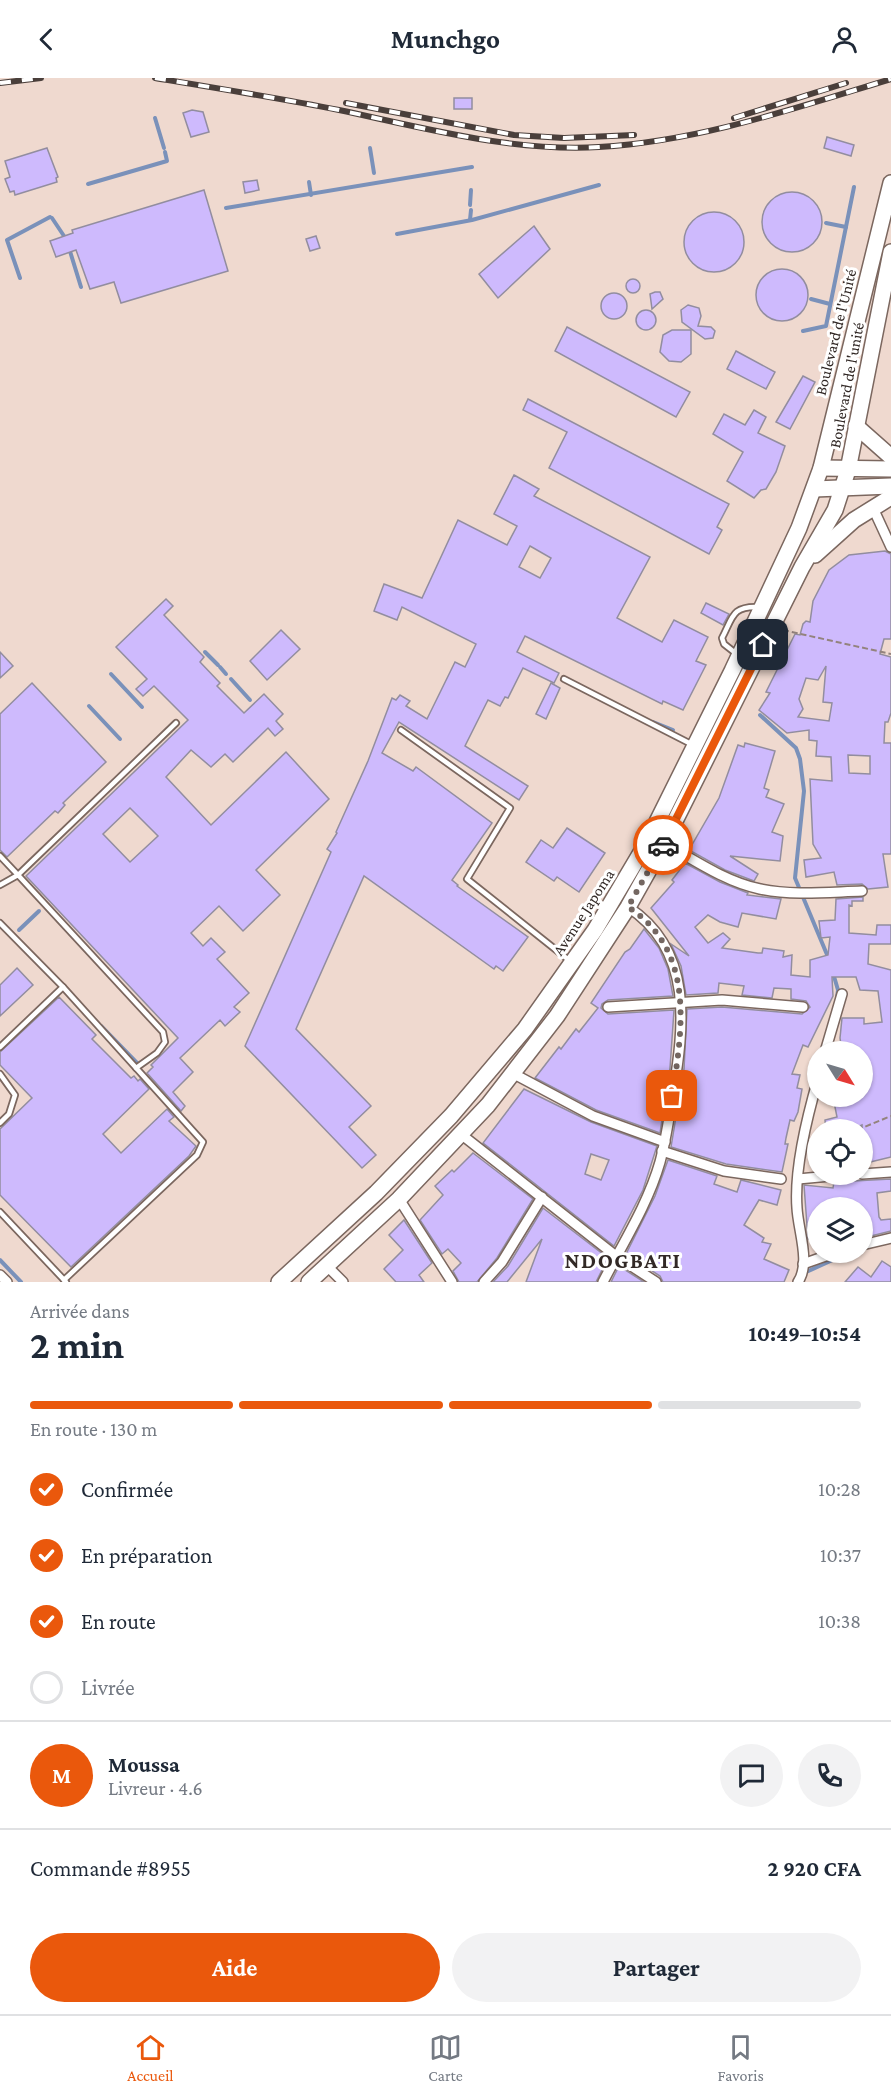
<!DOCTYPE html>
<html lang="fr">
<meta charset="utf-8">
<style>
body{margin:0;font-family:"Crimson Pro",serif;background:#f2f2f3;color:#1f2937;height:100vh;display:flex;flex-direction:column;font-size:22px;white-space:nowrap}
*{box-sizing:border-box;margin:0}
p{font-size:20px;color:#747a83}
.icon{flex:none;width:33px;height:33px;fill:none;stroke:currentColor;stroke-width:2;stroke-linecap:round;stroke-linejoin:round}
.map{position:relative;height:1204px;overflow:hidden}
.drawer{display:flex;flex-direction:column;background:#fff;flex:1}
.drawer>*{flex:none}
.needle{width:39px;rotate:127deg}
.buttons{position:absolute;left:807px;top:963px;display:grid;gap:12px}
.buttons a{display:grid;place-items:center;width:66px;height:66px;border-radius:50%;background:#fff;box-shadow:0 2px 4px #0004;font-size:30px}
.pin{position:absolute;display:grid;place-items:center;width:51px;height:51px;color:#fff;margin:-26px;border-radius:12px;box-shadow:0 3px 9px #0006}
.courier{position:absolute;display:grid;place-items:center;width:60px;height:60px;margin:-30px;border:4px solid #ea580c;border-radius:50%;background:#fff;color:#222;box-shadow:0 2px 8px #0007}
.headline em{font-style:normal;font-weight:700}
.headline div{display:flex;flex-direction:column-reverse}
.headline{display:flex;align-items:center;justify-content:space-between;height:102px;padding:0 30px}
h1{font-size:39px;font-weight:700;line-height:45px}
.bar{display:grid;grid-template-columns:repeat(4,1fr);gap:9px 6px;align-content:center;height:72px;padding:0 30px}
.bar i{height:8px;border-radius:4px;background:#e0e1e3}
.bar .selected{background:#ea580c}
.bar p{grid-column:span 4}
.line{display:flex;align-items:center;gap:15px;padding:0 30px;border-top:2px solid #e0e1e3}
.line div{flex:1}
.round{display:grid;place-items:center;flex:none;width:63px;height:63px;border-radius:32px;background:#f2f2f3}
ol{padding:0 30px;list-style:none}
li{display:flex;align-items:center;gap:18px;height:66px}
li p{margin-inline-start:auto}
li .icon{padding:6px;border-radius:50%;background:#ea580c;color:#fff;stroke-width:4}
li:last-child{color:#747a83}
li i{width:33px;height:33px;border:3px solid #e0e1e3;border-radius:50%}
.primary-button{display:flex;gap:12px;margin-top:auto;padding:12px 30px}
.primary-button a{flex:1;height:69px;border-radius:36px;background:#ea580c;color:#fff;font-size:24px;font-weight:700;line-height:69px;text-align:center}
.primary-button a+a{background:#f2f2f3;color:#1f2937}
header{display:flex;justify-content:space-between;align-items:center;height:78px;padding:0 30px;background:#fff;font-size:27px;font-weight:700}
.tab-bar{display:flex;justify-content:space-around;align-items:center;height:84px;border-top:2px solid #e0e1e3;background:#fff;font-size:16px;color:#747a83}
.tab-bar a{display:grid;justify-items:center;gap:3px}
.tab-bar .selected{color:#ea580c}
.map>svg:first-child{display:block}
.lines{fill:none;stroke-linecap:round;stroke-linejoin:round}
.stream{stroke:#7a91ba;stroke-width:4}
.building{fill:#cebafd;stroke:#928d9f;stroke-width:1.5;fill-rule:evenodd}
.service-casing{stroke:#7b675f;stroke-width:8}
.minor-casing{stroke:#7b675f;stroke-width:12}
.primary-casing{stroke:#7b675f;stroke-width:18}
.path{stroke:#93837d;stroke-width:2;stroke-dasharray:6 3;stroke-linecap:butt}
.service{stroke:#fff;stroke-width:4.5}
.minor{stroke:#fff;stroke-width:9}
.primary{stroke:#fff;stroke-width:15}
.rail-casing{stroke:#4a3f3b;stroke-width:6}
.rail{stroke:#fff;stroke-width:4;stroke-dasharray:11;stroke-linecap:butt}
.done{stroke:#746761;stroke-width:6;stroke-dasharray:0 10.8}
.route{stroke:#ea580c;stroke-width:8}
.labels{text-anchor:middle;stroke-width:6;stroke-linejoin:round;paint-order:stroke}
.street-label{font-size:16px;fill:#322926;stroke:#fff}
.district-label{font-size:22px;font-weight:bold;letter-spacing:1.5px;fill:#322926;stroke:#fff}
</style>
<header><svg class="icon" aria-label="back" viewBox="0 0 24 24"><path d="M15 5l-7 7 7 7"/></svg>Munchgo<svg class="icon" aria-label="person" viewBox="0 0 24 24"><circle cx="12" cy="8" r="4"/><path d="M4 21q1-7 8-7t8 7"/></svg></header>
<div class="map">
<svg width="891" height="1204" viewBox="0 0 891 1204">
<rect width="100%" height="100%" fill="#efd9cf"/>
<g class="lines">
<g class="stream">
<polyline points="155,40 164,70"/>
<polyline points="370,70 374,95"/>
<polyline points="309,104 311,117"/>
<polyline points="88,106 167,83 165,74"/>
<polyline points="470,127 471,112"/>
<polyline points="226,130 472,89"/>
<polyline points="52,140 66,161"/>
<polyline points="470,142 471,132"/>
<polyline points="826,145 846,149"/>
<polyline points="397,156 472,142 599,107"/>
<polyline points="69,170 81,209"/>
<polyline points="20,200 7,162 50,139"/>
<polyline points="811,221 830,226"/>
<polyline points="803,253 826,248 854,109"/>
<polyline points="205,574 218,587"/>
<polyline points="220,589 226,596"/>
<polyline points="111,596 142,629"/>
<polyline points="231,601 250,622"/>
<polyline points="89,628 120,661"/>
<polyline points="760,637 796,670 800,681 804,713 795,800 828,879"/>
<polyline points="653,644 673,652"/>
<polyline points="19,852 39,833"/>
<polyline points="833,895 838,912 837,920"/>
<polyline points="101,948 138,986"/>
<polyline points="811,1013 818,985"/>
<polyline points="0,1182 21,1204"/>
<polyline points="804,1195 850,1174"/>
</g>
</g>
<g class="building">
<rect x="454" y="20" width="18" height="11"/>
<polygon points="192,32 203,34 209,54 191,59 183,35"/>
<polygon points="827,59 854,67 851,78 824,70"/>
<polygon points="47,70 58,99 56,100 57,104 15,117 14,113 10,114 5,101 10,99 5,83"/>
<polygon points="257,102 259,112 245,115 243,104"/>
<polygon points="204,112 228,193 121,225 114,204 90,211 76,172 56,179 50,163 73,155 72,152"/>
<circle cx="792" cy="144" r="30"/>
<circle cx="714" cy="164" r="30"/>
<polygon points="534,148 550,171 498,220 479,196"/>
<polygon points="316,158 320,170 310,173 306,161"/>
<circle cx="782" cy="217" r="26"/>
<circle cx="633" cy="208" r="7"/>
<polygon points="655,214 660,214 663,221 652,231 650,216"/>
<circle cx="614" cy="228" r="13"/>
<polygon points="688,227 699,230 701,238 698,248 711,249 715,253 713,260 705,261 682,244 681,232"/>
<circle cx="646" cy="242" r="10"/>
<polygon points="567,249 690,314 676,339 555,273"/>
<polygon points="672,252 691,252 691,276 681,284 669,283 660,274 663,257"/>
<polygon points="736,273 775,294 766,311 727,291"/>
<polygon points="803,298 815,304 790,351 776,344"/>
<polygon points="528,321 729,426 717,449 722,452 709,476 549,390 567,354 523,332"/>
<polygon points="754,332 766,339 758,355 785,368 776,394 766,411 761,412 754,420 727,403 743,374 713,356 724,336 745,347"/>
<path d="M514 397 539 411 534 418 650 479 617 540 662 564 674 542 708 559 696 583 706 587 683 632 663 623 662 626 525 558 517 574 559 595 554 605 523 590 508 620 505 619 500 628 488 622 465 668 528 708 519 722 399 644 382 675 413 693 416 689 492 745 452 802 458 807 457 808 528 859 503 893 496 888 494 891 364 798 296 951 371 1028 349 1049 376 1077 362 1090 245 968 331 774 327 771 337 755 336 754 368 683 392 620 396 622 400 617 410 623 406 628 427 641 455 584 465 589 476 566 402 529 397 542 374 533 384 506 422 520 458 442 507 467 517 448 494 436ZM530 468 551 480 540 500 519 489Z"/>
<path d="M885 473 891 476V561H884L880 576 891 579V635L888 644H885L884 665H891V776H883L888 809 868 811 862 806 837 807 834 794 806 799 804 782 821 780 813 766 810 701 832 703 831 679 816 678 817 663 809 662V652L787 655 759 632 770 615 766 614 795 556 800 557 803 546 806 543 810 544 813 523 829 492 849 477ZM826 588 823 624 832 625 829 643 798 639 803 631 799 621 806 600 818 602ZM848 677 870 678V696L849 695Z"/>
<path d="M166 521 173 528 164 537 204 579 200 584 220 605 217 608 244 635 264 616 283 636 276 643 283 651 275 658 268 650 233 684 225 676 211 689 191 672 166 699 211 747 286 674 329 721 256 792 280 817 243 853 219 828 191 855 203 868 211 860 225 874 217 881 249 915 234 929 240 934 225 948 220 942 180 980 193 994 173 1014 185 1028 181 1033 147 995 153 989 151 987 178 960 26 798 188 642 154 608 143 618 136 611 147 601 116 569ZM130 730 158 758 130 784 103 756Z"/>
<polygon points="706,525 729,536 723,547 701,535"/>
<polygon points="281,552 300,571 267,602 250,583"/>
<polygon points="0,574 13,588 0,600"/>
<polygon points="32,605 106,684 63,725 65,727 58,735 55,733 7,779 0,772 0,636"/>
<polygon points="551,605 560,610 546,641 536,636"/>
<polygon points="745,665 775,673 764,710 769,712 766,719 784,726 772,754 783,758 780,783 730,778 758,796 754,803 725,792 689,772 719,720 738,667 744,669"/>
<polygon points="567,750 605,775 579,814 557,799 554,803 526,784 541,762 553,770"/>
<polygon points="685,785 720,804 748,815 747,817 781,821 776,841 742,835 738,849 720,844 708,837 695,849 708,865 723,855 730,861 722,870 758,875 762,875 763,870 784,873 783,879 792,877 791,897 810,899 810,882 828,877 830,859 821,860 819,843 835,842 836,821 863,819 863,823 852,823 852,828 849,827 849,855 876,857 877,847 891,847 891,866 869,866 868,886 891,892 891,1079 862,1086 862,1047 851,1052 826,1052 825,1042 837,1039 834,1024 840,1022 839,1018 862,1018 862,974 842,974 840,960 842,940 864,940 864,946 882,944 878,913 860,912 856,899 832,899 833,918 808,969 803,967 792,996 800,997 797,1010 802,1011 798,1034 794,1043 790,1042 786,1060 785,1066 788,1066 782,1094 726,1086 671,1069 684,991 687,931 722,929 802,936 810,929 806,923 791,921 791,911 774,910 772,920 742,917 744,908 719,905 718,915 686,917 681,888 671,866 689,878 651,830 674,804 672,802"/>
<polygon points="644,851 659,870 668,891 673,918 608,922 602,926 601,930 608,936 674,932 670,990 660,1055 596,1032 535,1000 559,969 561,971 576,951 579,954 598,930 591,925 625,874 630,871"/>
<polygon points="17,890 33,907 0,938 0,907"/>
<polygon points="59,919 96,957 92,961 131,1000 134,998 138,1003 140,1001 149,1011 103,1056 121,1075 167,1031 174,1039 169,1043 196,1068 189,1078 71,1189 0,1117 0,1051 32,1020 0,987 0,974"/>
<path d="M524 1011 591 1044 657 1068 643 1112 614 1168 483 1065ZM591 1076 609 1082 601 1102 585 1096Z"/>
<polygon points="473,1075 533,1121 497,1180 477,1204 459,1204 453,1193 461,1185 448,1171 442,1176 420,1142 443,1117 435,1108 452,1092 454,1094"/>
<polygon points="668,1082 717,1098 714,1106 737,1114 741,1102 781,1112 777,1127 759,1122 744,1147 764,1160 762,1164 771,1166 764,1181 789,1192 784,1204 663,1204 660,1198 626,1176 655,1118"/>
<polygon points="891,1101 891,1113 877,1115 879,1139 881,1142 891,1141 891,1153 867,1159 862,1130 818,1130 818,1160 808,1161 804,1107 833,1110 834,1104"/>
<polygon points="543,1130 608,1180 596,1204 526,1204 542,1161 507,1204 493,1204 508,1188"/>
<polygon points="404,1142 432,1185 419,1197 424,1204 396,1204 384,1191 403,1172 389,1157"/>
<polygon points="882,1183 891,1189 891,1204 845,1204 858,1189 871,1199"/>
<polygon points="619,1188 644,1204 611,1204"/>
</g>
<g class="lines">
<g class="service-casing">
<g id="service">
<path d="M738 577 724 566 722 560C733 539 732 528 758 529"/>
<polyline points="564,601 693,667"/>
<polyline points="401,652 510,730 467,801 570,883"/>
<polyline points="0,778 18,797 176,645"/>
<polyline points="0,807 18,797 163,954 165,964 157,975 136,990"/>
<polyline points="0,845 63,909 203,1064 197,1077 64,1202"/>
<polyline points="0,969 63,909"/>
<polyline points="0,996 15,1017 9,1036 0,1045"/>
<polyline points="0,1134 66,1204"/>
</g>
</g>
<g class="minor-casing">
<g id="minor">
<polyline points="873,430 891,469"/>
<path d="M664 765C694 782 726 804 760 811 793 818 829 814 862 813"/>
<polyline points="608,929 722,922 803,929"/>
<polyline points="825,974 842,916"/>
<polyline points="514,996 593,1038 665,1064"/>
<polyline points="462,1057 616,1178 656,1204"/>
<polyline points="662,1073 724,1093 781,1101"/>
<polyline points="862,1096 891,1094"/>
<polyline points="798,1101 852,1096"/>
<polyline points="399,1121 452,1204"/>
<polyline points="862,1167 891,1160"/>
<polyline points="803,1186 837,1174"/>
<polyline points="327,1188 343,1204"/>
<polyline points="0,1197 7,1204"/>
<polyline points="484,1204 502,1184 542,1119"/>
<path d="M603 1204C623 1165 648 1126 660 1084 666 1062 669 1039 673 1016 684 949 694 872 628 829"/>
<path d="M798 1204C811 1185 798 1152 797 1130 794 1091 807 1039 818 1001"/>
</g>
</g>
<g class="primary-casing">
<g id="primary">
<polyline points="856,348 891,379"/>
<polyline points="821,390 891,391"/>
<polyline points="814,411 891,408"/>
<polyline points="815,477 854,442 891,419"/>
<polyline points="279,1204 376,1115 451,1038 525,951 595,852 646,766 732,593 799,450 821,390 891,105"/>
<polyline points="309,1204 399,1121 488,1027 557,938 628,829 664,765 802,489 835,432 848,392 891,174"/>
</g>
</g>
<g class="path">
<polyline points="783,552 891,576"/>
<polyline points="857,1052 891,1038"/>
</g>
<use href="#service" class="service"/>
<use href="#minor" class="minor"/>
<use href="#primary" class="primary"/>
<g class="rail-casing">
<g id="rail">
<path d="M155 0C216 10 278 20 339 32 424 50 512 74 599 69 701 63 795 30 891 1"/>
<polyline points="0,5 41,0"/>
<polyline points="346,25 514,57 564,60 634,57"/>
<polyline points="734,40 846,5"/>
</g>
</g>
<use href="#rail" class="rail"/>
</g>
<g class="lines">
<path class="done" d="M663 767 628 829C695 872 683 950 672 1018"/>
<polyline class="route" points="663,767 763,567"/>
</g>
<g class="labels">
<g class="street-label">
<text transform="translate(835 254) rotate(-76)" y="6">Boulevard de l'Unité</text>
<text transform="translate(846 307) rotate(-79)" y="6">Boulevard de l'unité</text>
<text transform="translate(583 834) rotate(-57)" y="6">Avenue Japoma</text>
</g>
<g class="district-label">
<text x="623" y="1190">NDOGBATI</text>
</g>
</g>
</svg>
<div class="buttons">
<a><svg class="needle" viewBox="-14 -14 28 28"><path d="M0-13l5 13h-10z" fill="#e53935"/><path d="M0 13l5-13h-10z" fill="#747a83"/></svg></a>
<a><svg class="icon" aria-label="locate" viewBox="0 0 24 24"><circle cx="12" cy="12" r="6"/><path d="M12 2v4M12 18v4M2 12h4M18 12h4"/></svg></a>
<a><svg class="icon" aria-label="layers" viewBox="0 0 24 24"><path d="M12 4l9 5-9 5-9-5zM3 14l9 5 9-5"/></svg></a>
</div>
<div class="pin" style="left:672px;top:1018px;background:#ea580c"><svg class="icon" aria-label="bag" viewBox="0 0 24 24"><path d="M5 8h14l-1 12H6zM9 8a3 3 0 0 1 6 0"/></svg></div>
<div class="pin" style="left:763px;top:567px;background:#1f2937"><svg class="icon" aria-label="home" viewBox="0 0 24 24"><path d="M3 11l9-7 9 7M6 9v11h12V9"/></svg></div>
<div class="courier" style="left:663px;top:767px"><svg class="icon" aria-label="car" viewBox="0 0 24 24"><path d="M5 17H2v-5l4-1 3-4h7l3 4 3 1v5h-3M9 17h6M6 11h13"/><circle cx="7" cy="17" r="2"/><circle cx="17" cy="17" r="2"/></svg></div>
</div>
<section class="drawer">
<div class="headline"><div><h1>2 min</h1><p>Arrivée dans</p></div><em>10:49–10:54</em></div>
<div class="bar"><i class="selected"></i><i class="selected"></i><i class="selected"></i><i></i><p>En route · 130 m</p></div>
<ol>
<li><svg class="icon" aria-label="check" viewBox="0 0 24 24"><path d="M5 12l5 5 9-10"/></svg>Confirmée<p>10:28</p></li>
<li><svg class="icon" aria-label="check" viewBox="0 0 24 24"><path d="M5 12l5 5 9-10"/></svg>En préparation<p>10:37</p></li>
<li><svg class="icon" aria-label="check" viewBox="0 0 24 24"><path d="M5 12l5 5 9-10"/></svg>En route<p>10:38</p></li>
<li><i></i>Livrée</li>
</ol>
<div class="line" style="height:108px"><b class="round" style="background:#ea580c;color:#fff">M</b><div><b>Moussa</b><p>Livreur · 4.6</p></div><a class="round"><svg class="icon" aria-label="chat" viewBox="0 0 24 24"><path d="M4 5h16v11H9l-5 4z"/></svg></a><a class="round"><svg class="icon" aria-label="phone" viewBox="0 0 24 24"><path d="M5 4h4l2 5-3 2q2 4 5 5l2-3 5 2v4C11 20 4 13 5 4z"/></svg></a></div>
<div class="line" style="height:78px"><div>Commande #8955</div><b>2 920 CFA</b></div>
<div class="primary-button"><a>Aide</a><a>Partager</a></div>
</section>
<nav class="tab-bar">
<a class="selected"><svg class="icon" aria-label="home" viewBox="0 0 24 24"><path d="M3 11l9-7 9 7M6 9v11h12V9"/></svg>Accueil</a>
<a><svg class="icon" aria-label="map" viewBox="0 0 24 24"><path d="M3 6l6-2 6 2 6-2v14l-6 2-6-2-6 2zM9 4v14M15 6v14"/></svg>Carte</a>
<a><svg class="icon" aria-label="saved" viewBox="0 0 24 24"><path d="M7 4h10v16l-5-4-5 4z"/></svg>Favoris</a>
</nav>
